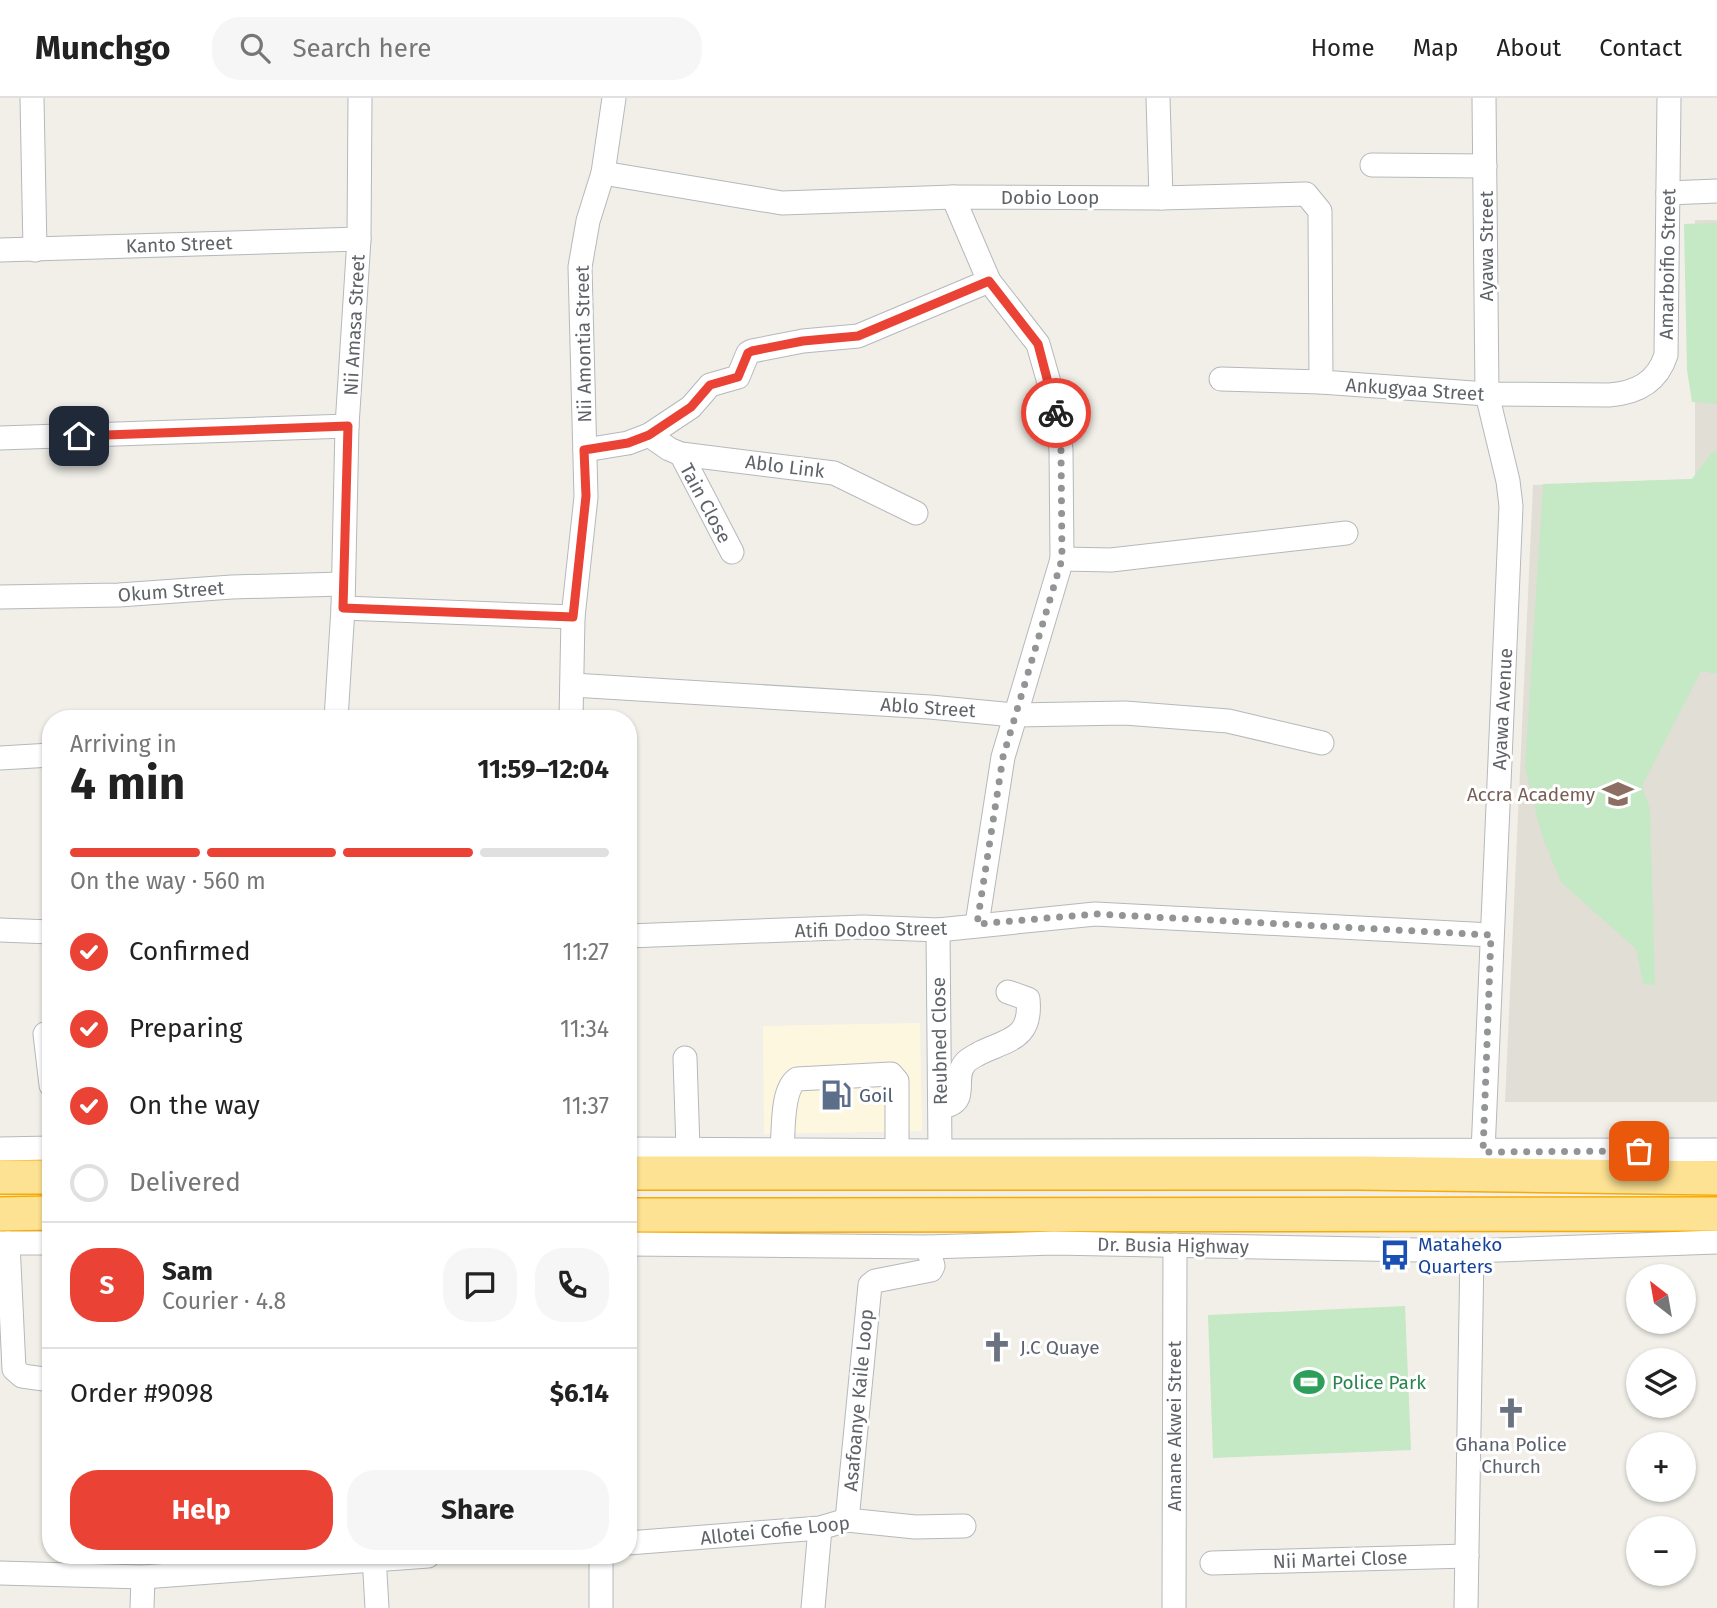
<!DOCTYPE html>
<meta charset="utf-8">
<style>
body{margin:0;font-family:"Fira Sans",sans-serif;background:#f6f6f6;color:#222;height:100vh;display:flex;flex-direction:column;font-size:26px;white-space:nowrap}
*{box-sizing:border-box;margin:0}
p{font-size:23px;color:#767676}
.icon{flex:none;width:38px;height:38px;fill:none;stroke:currentColor;stroke-width:2;stroke-linecap:round;stroke-linejoin:round}
.map{position:relative;flex:1;overflow:hidden}
.sheet{position:absolute;left:42px;top:612px;width:595px;height:854px;display:flex;flex-direction:column;background:#fff;border-radius:28px;box-shadow:0 2px 5px #0004}
.sheet>*{flex:none}
.needle{width:46px;rotate:329deg}
.fabs{position:absolute;left:1626px;top:1166px;display:grid;gap:14px}
.fabs a{display:grid;place-items:center;width:70px;height:70px;border-radius:50%;background:#fff;box-shadow:0 2px 5px #0004;font-size:35px}
.pin{position:absolute;display:grid;place-items:center;width:60px;height:60px;color:#fff;margin:-30px;border-radius:14px;box-shadow:0 4px 10px #0006}
.courier{position:absolute;display:grid;place-items:center;width:70px;height:70px;margin:-35px;border:5px solid #ea4335;border-radius:50%;background:#fff;color:#222;box-shadow:0 2px 9px #0007}
.summary em{font-style:normal;font-weight:700}
.summary div{display:flex;flex-direction:column-reverse}
.summary{display:flex;align-items:center;justify-content:space-between;height:119px;padding:0 28px}
h1{font-size:46px;font-weight:700;line-height:52px}
.bar{display:grid;grid-template-columns:repeat(4,1fr);gap:10px 7px;align-content:center;height:84px;padding:0 28px}
.bar i{height:9px;border-radius:5px;background:#e0e0e0}
.bar .on{background:#ea4335}
.bar p{grid-column:span 4}
.line{display:flex;align-items:center;gap:18px;padding:0 28px;border-top:2px solid #e0e0e0}
.line div{flex:1}
.round{display:grid;place-items:center;flex:none;width:74px;height:74px;border-radius:28px;background:#f6f6f6}
ol{padding:0 28px;list-style:none}
li{display:flex;align-items:center;gap:21px;height:77px}
li p{margin-inline-start:auto}
li .icon{padding:7px;border-radius:50%;background:#ea4335;color:#fff;stroke-width:4}
li:last-child{color:#767676}
li i{width:38px;height:38px;border:4px solid #e0e0e0;border-radius:50%}
.action{display:flex;gap:14px;margin-top:auto;padding:14px 28px}
.action a{flex:1;height:80px;border-radius:28px;background:#ea4335;color:#fff;font-size:28px;font-weight:700;line-height:80px;text-align:center}
.action a+a{background:#f6f6f6;color:#222}
header{display:flex;align-items:center;gap:42px;box-sizing:border-box;height:98px;padding:0 35px;background:#fff;border-bottom:2px solid #e0e0e0}
header strong{font-size:33px}
nav{display:flex;gap:38px;margin-inline-start:auto;font-size:24px}
.search{width:490px;height:63px;background:#f6f6f6;display:flex;align-items:center;gap:18px;box-sizing:border-box;padding:0 24px;border-radius:28px;color:#767676;font-size:26px}
.map>svg:first-child{display:block}
.commercial{fill:#fef7e0}
.education{fill:#e1ded6}
.green{fill:#c5e8c5}
.lines{fill:none;stroke-linecap:round;stroke-linejoin:round}
.minor-casing{stroke:#b5b8bc;stroke-width:25}
.highway-casing{stroke:#f9ab00;stroke-width:36}
.minor{stroke:#fff;stroke-width:23}
.highway{stroke:#fde293;stroke-width:33}
.done{stroke:#929495;stroke-width:7;stroke-dasharray:0 12.6}
.route{stroke:#ea4335;stroke-width:9}
.labels{text-anchor:middle;stroke-width:6;stroke-linejoin:round;paint-order:stroke}
.street-label{font-size:19px;fill:#5f6368;stroke:#fff}
.education-label{font-size:19px;fill:#785e54;stroke:#fff;text-anchor:end}
.service-label{font-size:19px;fill:#4e5e75;stroke:#fff;text-anchor:start}
.transit-label{font-size:19px;fill:#164399;stroke:#fff;text-anchor:start}
.worship-label{font-size:19px;fill:#5b616d;stroke:#fff;text-anchor:start}
.leisure-label{font-size:19px;fill:#27864d;stroke:#fff;text-anchor:start}
</style>
<header>
<strong>Munchgo</strong>
<div class="search"><svg class="icon" aria-label="search" viewBox="0 0 24 24"><circle cx="10" cy="10" r="6"/><path d="M15 15l6 6"/></svg>Search here</div>
<nav><a>Home</a><a>Map</a><a>About</a><a>Contact</a></nav>
</header>
<div class="map">
<svg width="1717" height="1510" viewBox="0 0 1717 1510">
<rect width="100%" height="100%" fill="#f1efe8"/>
<polygon class="commercial" points="920,925 922,1033 764,1036 763,928"/>
<polygon class="education" points="1695,122 1717,122 1717,1004 1505,1004 1533,387 1695,381"/>
<g class="green">
<polygon points="1717,125 1717,306 1692,304 1687,272 1684,126"/>
<polygon points="1717,353 1717,576 1701,573 1642,688 1650,711 1655,887 1643,886 1636,851 1561,784 1542,738 1525,670 1543,386 1692,381 1712,354"/>
<polygon points="1405,1208 1411,1352 1213,1360 1208,1217"/>
</g>
<g class="lines">
<g class="minor-casing">
<g id="minor">
<polyline points="32,0 35,152"/>
<polyline points="1158,0 1161,100"/>
<polyline points="1372,67 1485,68"/>
<polyline points="603,75 782,105 953,99 1161,100 1306,96 1320,113 1321,284"/>
<polyline points="1668,95 1717,93"/>
<polyline points="953,99 989,183 1038,246 1054,302 1061,352 1062,461 1003,659 977,826"/>
<polyline points="0,152 359,141"/>
<path d="M1221 281 1321 284 1487 296 1609 297C1636 295 1657 285 1666 257L1669 0"/>
<polyline points="649,337 669,351 681,356 834,375 916,415"/>
<polyline points="0,340 347,328"/>
<polyline points="585,352 628,345 649,337 691,309 710,287 738,279 748,255 752,253 803,243 858,238 989,183"/>
<polyline points="681,356 732,454"/>
<polyline points="1062,461 1111,462 1346,435"/>
<polyline points="0,499 119,497 232,489 342,486"/>
<polyline points="343,510 573,519"/>
<polyline points="573,587 930,609 1014,617 1125,615 1228,623 1322,645"/>
<polyline points="336,621 343,510 347,328 359,141 360,0"/>
<polyline points="571,621 573,519 586,399 580,169 588,123 603,75 614,0"/>
<polyline points="0,660 51,657"/>
<polyline points="0,832 51,834"/>
<polyline points="938,832 940,1053"/>
<polyline points="628,838 863,829 938,832 1095,816 1491,837"/>
<polyline points="45,936 51,987"/>
<polyline points="685,960 688,1051"/>
<path d="M940 1009C973 1005 950 981 966 964 970 960 975 958 980 955 1010 941 1032 940 1028 901L1008 894"/>
<polyline points="0,1051 51,1050"/>
<polyline points="628,1051 940,1053 1717,1052"/>
<path d="M782 1051C784 1032 781 992 797 981L891 976 897 983V1052"/>
<polyline points="1483,1054 1511,408 1508,383 1487,296 1484,0"/>
<polyline points="0,1145 51,1145"/>
<polyline points="8,1145 14,1271 22,1278 51,1282"/>
<polyline points="628,1146 928,1149 1054,1145 1472,1153 1717,1144"/>
<polyline points="847,1422 870,1187 875,1183 931,1172 933,1168 928,1149"/>
<polyline points="628,1445 820,1430 847,1422 915,1429 964,1428"/>
<polyline points="374,1458 377,1510"/>
<polyline points="1212,1465 1467,1458"/>
<polyline points="0,1475 143,1479 428,1458"/>
<polyline points="142,1510 143,1479"/>
<polyline points="601,1510 601,1458"/>
<polyline points="813,1510 820,1430"/>
<polyline points="1174,1510 1175,1147"/>
<polyline points="1466,1510 1472,1153"/>
</g>
</g>
<g class="highway-casing">
<g id="highway">
<polyline points="628,1075 1359,1075 1717,1080"/>
<polyline points="0,1079 51,1079"/>
<polyline points="0,1116 51,1115"/>
<polyline points="628,1117 1717,1116"/>
</g>
</g>
<use href="#minor" class="minor"/>
<use href="#highway" class="highway"/>
</g>
<g class="lines">
<polyline class="done" points="1056,315 1061,352 1062,461 1003,659 977,826 1095,816 1491,837 1483,1054 1639,1053"/>
<polyline class="route" points="79,338 348,328 343,510 573,519 586,398 584,352 628,345 649,337 691,309 710,287 738,279 748,255 752,253 803,243 858,238 989,183 1038,246 1056,315"/>
</g>
<defs>
<g id="school-bare" transform="scale(2.415)"><path d="M0-5L7-2L0 1L-7-2ZM-4 1L0 2.5L4 1V4Q0 6-4 4Z" fill="#8d6e63" stroke="#fff" stroke-width="2.5" paint-order="stroke"/></g>
<g id="fuel-bare" transform="scale(2.415)"><path d="M-5.5-6h7V0h2V4h1.3V-2.5L3-4.5l.8-.8L6-3V5H2.5V1h-1V6h-7ZM-4.2-4.7v3.2H.2V-4.7Z" fill="#5c6f8a" stroke="#fff" stroke-width="2.5" paint-order="stroke"/></g>
<g id="bus-bare" transform="scale(2.415)"><path d="M-5-6H5V4H4V6H2V4H-2V6H-4V4H-5ZM-3.5-4V0h7V-4ZM-3.5 1.2v1.5H-2V1.2ZM2 1.2v1.5H3.5V1.2Z" fill="#1a4fb4" stroke="#fff" stroke-width="2.5" paint-order="stroke"/></g>
<g id="church-bare" transform="scale(2.415)"><path d="M-1.2-6h2.4v3.5h3.3v2.4h-3.3V6h-2.4V-.1h-3.3v-2.4h3.3Z" fill="#6b7280" stroke="#fff" stroke-width="2.5" paint-order="stroke"/></g>
<g id="stadium-bare" transform="scale(2.415)"><path d="M0-5a6.5 5 0 1 0 0 10a6.5 5 0 1 0 0-10ZM-3.5-1.8h7v3.6h-7Z" fill="#2e9e5b" stroke="#fff" stroke-width="2.5" paint-order="stroke"/></g>
</defs>
<g fill-rule="evenodd">
<use href="#school-bare" x="1618" y="696"/>
<use href="#fuel-bare" x="836" y="997"/>
<use href="#bus-bare" x="1395" y="1157"/>
<use href="#church-bare" x="997" y="1249"/>
<use href="#stadium-bare" x="1309" y="1284"/>
<use href="#church-bare" x="1511" y="1315"/>
</g>
<g class="labels">
<g class="street-label">
<text x="1050" y="106">Dobio Loop</text>
<text transform="translate(179 146) rotate(-2)" y="7">Kanto Street</text>
<text transform="translate(1486 148) rotate(-90)" y="7">Ayawa Street</text>
<text transform="translate(1667 166) rotate(-89)" y="7">Amarboifio Street</text>
<text transform="translate(354 227) rotate(-87)" y="7">Nii Amasa Street</text>
<text transform="translate(583 246) rotate(-91)" y="7">Nii Amontia Street</text>
<text transform="translate(1415 291) rotate(4)" y="7">Ankugyaa Street</text>
<text transform="translate(785 368) rotate(7)" y="7">Ablo Link</text>
<text transform="translate(706 405) rotate(62)" y="7">Tain Close</text>
<text transform="translate(171 493) rotate(-4)" y="7">Okum Street</text>
<text transform="translate(928 609) rotate(4)" y="7">Ablo Street</text>
<text transform="translate(1502 611) rotate(-87)" y="7">Ayawa Avenue</text>
<text transform="translate(871 831) rotate(-1)" y="7">Atifi Dodoo Street</text>
<text transform="translate(939 943) rotate(-91)" y="7">Reubned Close</text>
<text transform="translate(1173 1147) rotate(1)" y="7">Dr. Busia Highway</text>
<text transform="translate(858 1302) rotate(-85)" y="7">Asafoanye Kaile Loop</text>
<text transform="translate(1174 1328) rotate(-90)" y="7">Amane Akwei Street</text>
<text transform="translate(775 1432) rotate(-6)" y="7">Allotei Cofie Loop</text>
<text transform="translate(1340 1461) rotate(-2)" y="7">Nii Martei Close</text>
</g>
<g class="education-label">
<text x="1595" y="703">Accra Academy</text>
</g>
<g class="service-label">
<text x="859" y="1004">Goil</text>
</g>
<g class="transit-label">
<text x="1418" y="1153">Mataheko<tspan x="1418" dy="22">Quarters</tspan></text>
</g>
<g class="worship-label">
<text x="1020" y="1256">J.C Quaye</text>
<text x="1511" y="1353" text-anchor="middle">Ghana Police<tspan x="1511" dy="22">Church</tspan></text>
</g>
<g class="leisure-label">
<text x="1332" y="1291">Police Park</text>
</g>
</g>
</svg>
<div class="fabs">
<a><svg class="needle" viewBox="-14 -14 28 28"><path d="M0-13l5 13h-10z" fill="#e53935"/><path d="M0 13l5-13h-10z" fill="#767676"/></svg></a>
<a><svg class="icon" aria-label="layers" viewBox="0 0 24 24"><path d="M12 4l9 5-9 5-9-5zM3 14l9 5 9-5"/></svg></a>
<a>+</a>
<a>−</a>
</div>
<div class="pin" style="left:1639px;top:1053px;background:#ea580c"><svg class="icon" aria-label="bag" viewBox="0 0 24 24"><path d="M5 8h14l-1 12H6zM9 8a3 3 0 0 1 6 0"/></svg></div>
<div class="pin" style="left:79px;top:338px;background:#1f2937"><svg class="icon" aria-label="home" viewBox="0 0 24 24"><path d="M3 11l9-7 9 7M6 9v11h12V9"/></svg></div>
<div class="courier" style="left:1056px;top:315px"><svg class="icon" aria-label="bike" viewBox="0 0 24 24"><circle cx="6" cy="16" r="4"/><circle cx="18" cy="16" r="4"/><path d="M6 16l4-8h5l3 8M10 8l3 8H6M13 5h3"/></svg></div>
<section class="sheet">
<div class="summary"><div><h1>4 min</h1><p>Arriving in</p></div><em>11:59–12:04</em></div>
<div class="bar"><i class="on"></i><i class="on"></i><i class="on"></i><i></i><p>On the way · 560 m</p></div>
<ol>
<li><svg class="icon" aria-label="check" viewBox="0 0 24 24"><path d="M5 12l5 5 9-10"/></svg>Confirmed<p>11:27</p></li>
<li><svg class="icon" aria-label="check" viewBox="0 0 24 24"><path d="M5 12l5 5 9-10"/></svg>Preparing<p>11:34</p></li>
<li><svg class="icon" aria-label="check" viewBox="0 0 24 24"><path d="M5 12l5 5 9-10"/></svg>On the way<p>11:37</p></li>
<li><i></i>Delivered</li>
</ol>
<div class="line" style="height:126px"><b class="round" style="background:#ea4335;color:#fff">S</b><div><b>Sam</b><p>Courier · 4.8</p></div><a class="round"><svg class="icon" aria-label="chat" viewBox="0 0 24 24"><path d="M4 5h16v11H9l-5 4z"/></svg></a><a class="round"><svg class="icon" aria-label="phone" viewBox="0 0 24 24"><path d="M5 4h4l2 5-3 2q2 4 5 5l2-3 5 2v4C11 20 4 13 5 4z"/></svg></a></div>
<div class="line" style="height:91px"><div>Order #9098</div><b>$6.14</b></div>
<div class="action"><a>Help</a><a>Share</a></div>
</section>
</div>
